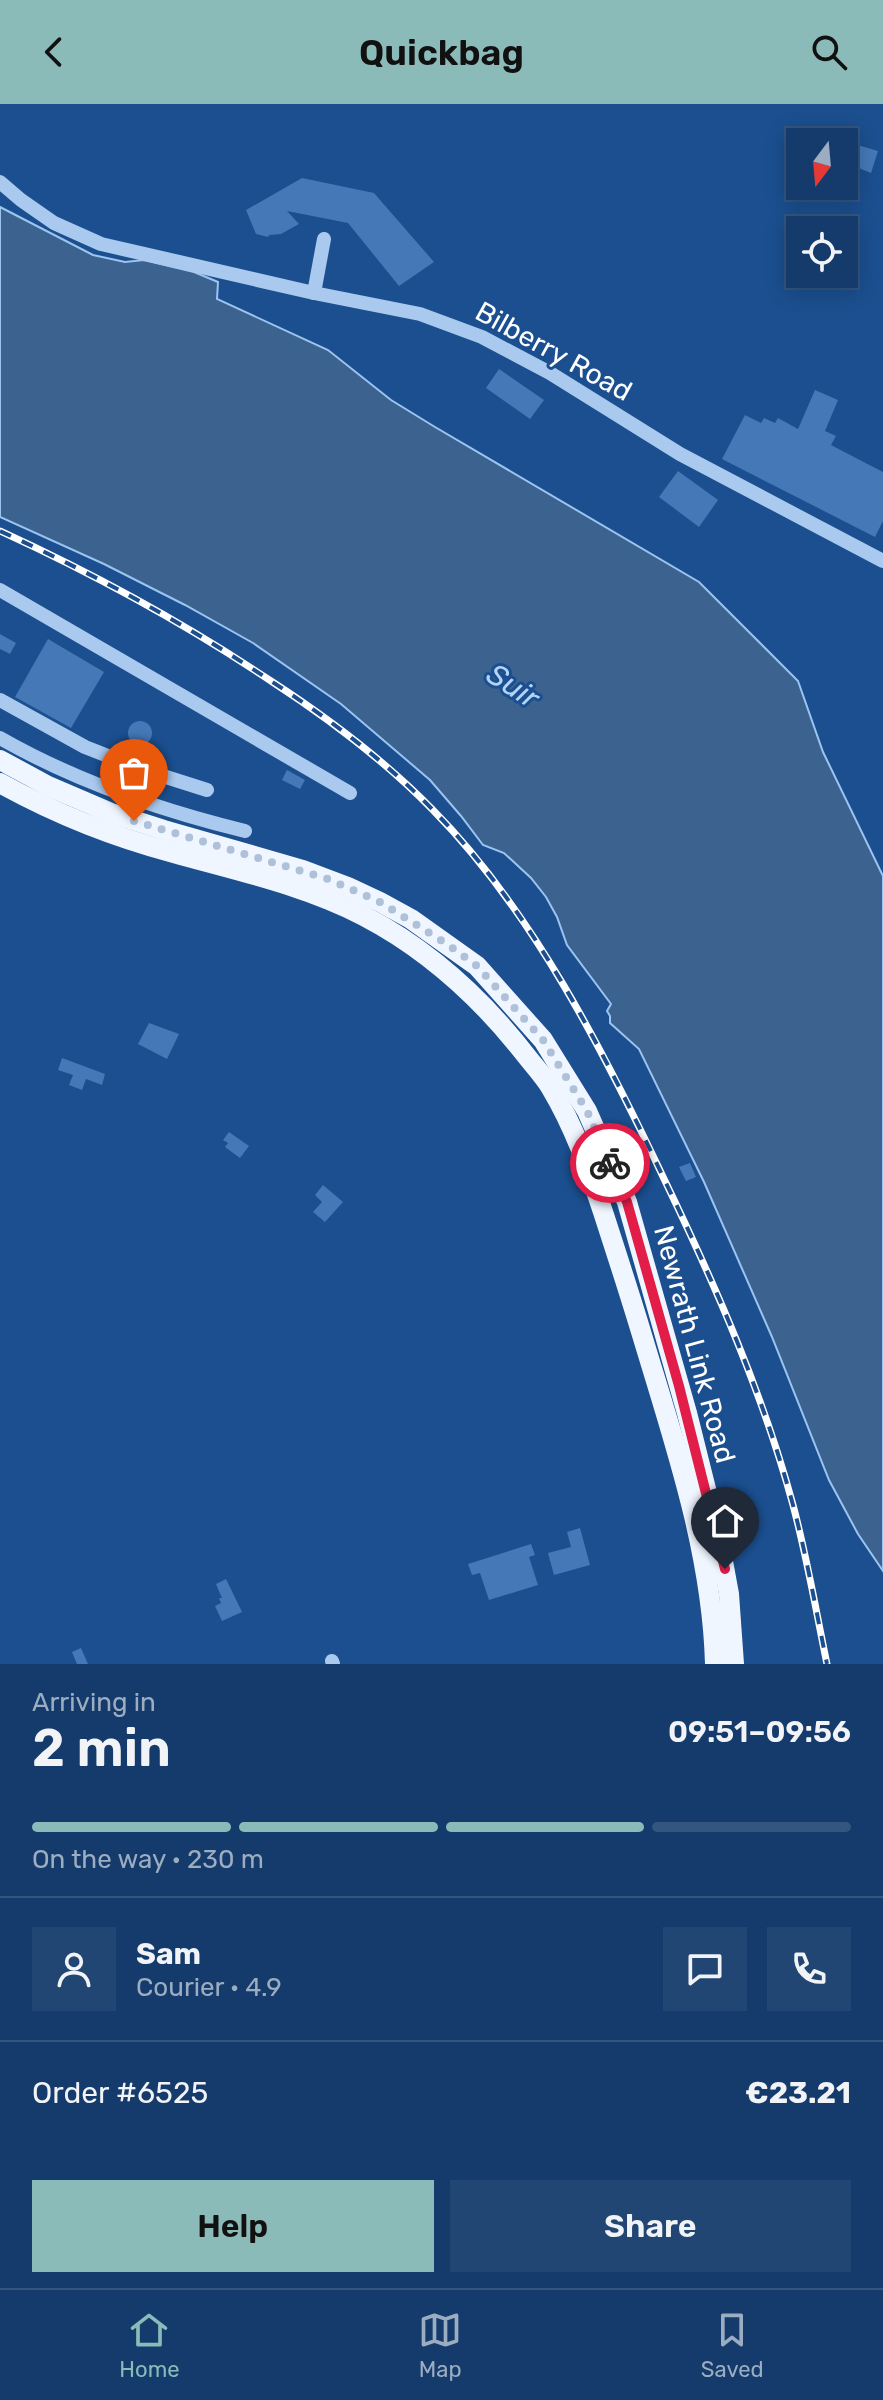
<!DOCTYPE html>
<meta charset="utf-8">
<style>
body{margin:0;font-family:Rubik,sans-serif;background:#214673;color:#f1f3f6;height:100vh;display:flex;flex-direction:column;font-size:30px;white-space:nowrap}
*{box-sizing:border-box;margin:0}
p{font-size:26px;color:#9dadc1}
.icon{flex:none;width:44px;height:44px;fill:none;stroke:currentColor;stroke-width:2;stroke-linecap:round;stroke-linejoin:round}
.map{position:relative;height:1560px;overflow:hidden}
.drawer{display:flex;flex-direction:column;background:#143b6b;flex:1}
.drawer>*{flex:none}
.needle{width:52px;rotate:196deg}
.buttons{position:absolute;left:786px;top:24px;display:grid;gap:16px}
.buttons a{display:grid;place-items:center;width:72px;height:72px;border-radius:0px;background:#143b6b;box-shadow:0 4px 20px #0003,0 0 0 2px #33557e;font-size:40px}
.pin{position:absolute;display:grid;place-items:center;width:68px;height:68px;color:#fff;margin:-82px -34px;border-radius:50% 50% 50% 0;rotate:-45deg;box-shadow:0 0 8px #0007}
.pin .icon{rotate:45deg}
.courier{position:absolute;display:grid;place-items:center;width:80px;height:80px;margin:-40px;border:6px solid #e11d48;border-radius:50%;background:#fff;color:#222;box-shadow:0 2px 10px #0007}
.summary em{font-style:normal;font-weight:600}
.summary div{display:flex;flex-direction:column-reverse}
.summary{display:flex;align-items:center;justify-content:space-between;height:136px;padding:0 32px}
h1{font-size:52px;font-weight:600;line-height:60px}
.bar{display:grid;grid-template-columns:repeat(4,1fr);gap:12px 8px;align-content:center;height:96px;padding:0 32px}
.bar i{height:10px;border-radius:6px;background:#33557e}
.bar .selected{background:#8bbbb9}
.bar p{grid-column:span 4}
.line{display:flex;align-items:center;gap:20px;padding:0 32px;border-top:2px solid #33557e}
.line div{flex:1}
.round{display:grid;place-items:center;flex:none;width:84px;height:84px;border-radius:0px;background:#214673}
.button{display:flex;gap:16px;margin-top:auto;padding:16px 32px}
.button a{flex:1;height:92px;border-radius:0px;background:#8bbbb9;color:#111;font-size:32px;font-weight:600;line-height:92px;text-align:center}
.button a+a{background:#214673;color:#f1f3f6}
header{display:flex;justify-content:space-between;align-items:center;height:104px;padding:0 32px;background:#8bbbb9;color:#111;font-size:36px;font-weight:600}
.dock{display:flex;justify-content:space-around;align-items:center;height:112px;border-top:2px solid #33557e;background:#143b6b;font-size:22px;color:#9dadc1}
.dock a{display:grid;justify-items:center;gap:4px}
.dock .selected{color:#8bbbb9}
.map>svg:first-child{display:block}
.water{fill:#3c6290;stroke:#9cc4f0;stroke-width:2}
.building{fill:#4478b7}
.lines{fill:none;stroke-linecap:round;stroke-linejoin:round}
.minor{stroke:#a9c9ee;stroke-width:14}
.major{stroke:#f0f6ff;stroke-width:20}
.rail-casing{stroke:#fff;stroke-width:7}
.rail{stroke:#1b4f8f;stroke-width:4;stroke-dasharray:12;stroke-linecap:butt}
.done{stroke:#afc1d8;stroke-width:8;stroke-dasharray:0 14.4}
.route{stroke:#e11d48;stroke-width:10}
.labels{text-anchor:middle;stroke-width:6;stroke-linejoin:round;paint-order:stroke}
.street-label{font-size:28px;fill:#fff;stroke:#1b4f8f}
.water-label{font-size:30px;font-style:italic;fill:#b5d3f5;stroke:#1b4f8f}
</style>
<header><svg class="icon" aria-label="back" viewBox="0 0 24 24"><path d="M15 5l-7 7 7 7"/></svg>Quickbag<svg class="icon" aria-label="search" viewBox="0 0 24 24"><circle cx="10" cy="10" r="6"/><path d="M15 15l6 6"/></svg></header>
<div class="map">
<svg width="883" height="1560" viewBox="0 0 883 1560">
<rect width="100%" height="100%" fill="#1b4f8f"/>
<polygon class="water" points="0,103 93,151 125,158 144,156 194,168 218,178 217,195 328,246 391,296 435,323 699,478 798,577 823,648 883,772 883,1467 858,1430 829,1376 772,1233 704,1078 639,945 610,919 610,912 607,907 611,900 567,841 557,813 546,793 531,774 504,749 483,741 461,712 430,676 341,600 253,539 185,501 104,460 0,413"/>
<g class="building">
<polygon points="854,40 878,47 871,69 844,58 847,48 851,49"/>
<polygon points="302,74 374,89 434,158 399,182 348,119 287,107 299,120 281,130 269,131 268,133 256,130 246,106"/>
<polygon points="499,265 544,296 530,315 486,284"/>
<polygon points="815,286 838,296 825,327 836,332 831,341 883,368 883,417 875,433 722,355 745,311 761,319 764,314 775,319 778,314 798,325"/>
<polygon points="678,367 718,396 699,423 659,393"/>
<polygon points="0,530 16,539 10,550 0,545"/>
<polygon points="48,535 104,568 71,624 15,593"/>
<circle cx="140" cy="629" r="12"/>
<polygon points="287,666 305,676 300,685 282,676"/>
<polygon points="149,919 179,930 167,955 138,940"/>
<polygon points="62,954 105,970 102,981 86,975 82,986 69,981 73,971 58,966"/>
<polygon points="229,1028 249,1042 240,1054 225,1043 228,1039 223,1036"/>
<polygon points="690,1059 696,1073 686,1077 679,1063"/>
<polygon points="323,1081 343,1098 325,1118 313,1108 322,1098 315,1091"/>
<polygon points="580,1424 590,1461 554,1471 548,1449 571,1443 567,1428"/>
<polygon points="531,1440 535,1451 529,1453 538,1481 489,1496 480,1469 472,1471 468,1460"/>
<polygon points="226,1475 242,1508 222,1517 215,1502 221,1499 219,1494 222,1494 216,1480"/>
<polygon points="81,1544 88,1560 77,1560 72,1548"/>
</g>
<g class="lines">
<g class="minor">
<polyline points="0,78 21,96 54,119 101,140 314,189 420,210 482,233 550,269 680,350 883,457"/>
<polyline points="314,189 324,135"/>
<polyline points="0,486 350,689"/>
<polyline points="0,596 85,643 141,665 207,686"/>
<path d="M0 634C77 678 159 706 245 727"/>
<polyline points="332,1557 333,1560"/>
</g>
<g class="major">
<polyline points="0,656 48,682 111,709 164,726 303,766 348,783 380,798 411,815 477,862 543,936 587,1007 627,1098 687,1309 720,1441 729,1490 734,1560"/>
<path d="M0 679C54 709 114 733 174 749 238 767 304 781 364 812 429 846 484 897 528 954 536 964 545 974 551 984 576 1026 589 1066 604 1111 617 1151 630 1191 642 1231 674 1338 712 1447 715 1560"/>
</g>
<g class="rail-casing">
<path id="rail" d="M0 427C94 470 184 519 271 577 328 614 384 656 432 705 533 807 605 950 666 1079 716 1183 763 1290 793 1401 807 1453 816 1507 827 1560"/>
</g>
<use href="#rail" class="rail"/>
</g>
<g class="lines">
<polyline class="done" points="134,717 328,775 380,798 447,840 477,862 543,936 587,1007 610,1059"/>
<polyline class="route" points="610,1059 627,1098 679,1282 725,1465"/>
</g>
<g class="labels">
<g class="street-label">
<text transform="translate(554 247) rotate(29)" y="10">Bilberry Road</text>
<text transform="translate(695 1240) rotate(75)" y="10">Newrath Link Road</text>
</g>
<g class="water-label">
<text transform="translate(513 582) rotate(33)" y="10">Suir</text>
</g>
</g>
</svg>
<div class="buttons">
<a><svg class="needle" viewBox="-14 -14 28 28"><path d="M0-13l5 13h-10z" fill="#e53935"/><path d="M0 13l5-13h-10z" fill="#9dadc1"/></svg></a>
<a><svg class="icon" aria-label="locate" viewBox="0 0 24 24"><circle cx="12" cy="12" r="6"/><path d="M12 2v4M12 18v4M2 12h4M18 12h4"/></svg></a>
</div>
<div class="pin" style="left:134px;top:717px;background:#ea580c"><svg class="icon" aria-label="bag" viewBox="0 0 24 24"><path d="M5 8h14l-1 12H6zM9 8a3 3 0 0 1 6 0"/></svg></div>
<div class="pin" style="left:725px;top:1465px;background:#1f2937"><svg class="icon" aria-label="home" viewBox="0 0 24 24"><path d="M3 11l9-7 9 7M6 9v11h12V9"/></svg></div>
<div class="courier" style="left:610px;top:1059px"><svg class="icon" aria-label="bike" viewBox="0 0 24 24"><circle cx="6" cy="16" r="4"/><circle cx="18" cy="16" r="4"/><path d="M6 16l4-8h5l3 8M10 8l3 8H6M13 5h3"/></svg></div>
</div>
<section class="drawer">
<div class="summary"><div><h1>2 min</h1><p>Arriving in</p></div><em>09:51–09:56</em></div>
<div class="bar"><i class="selected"></i><i class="selected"></i><i class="selected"></i><i></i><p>On the way · 230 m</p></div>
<div class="line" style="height:144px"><a class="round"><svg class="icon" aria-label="person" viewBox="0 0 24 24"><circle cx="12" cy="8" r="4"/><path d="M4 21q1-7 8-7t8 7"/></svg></a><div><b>Sam</b><p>Courier · 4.9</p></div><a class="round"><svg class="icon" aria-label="chat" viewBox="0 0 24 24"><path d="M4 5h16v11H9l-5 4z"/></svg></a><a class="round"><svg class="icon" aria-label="phone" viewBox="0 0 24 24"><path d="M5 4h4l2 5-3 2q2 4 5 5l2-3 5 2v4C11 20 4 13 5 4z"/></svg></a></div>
<div class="line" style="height:104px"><div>Order #6525</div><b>€23.21</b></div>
<div class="button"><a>Help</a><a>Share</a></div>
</section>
<nav class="dock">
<a class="selected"><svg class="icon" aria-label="home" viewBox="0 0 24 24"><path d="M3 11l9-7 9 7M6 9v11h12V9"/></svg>Home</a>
<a><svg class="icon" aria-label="map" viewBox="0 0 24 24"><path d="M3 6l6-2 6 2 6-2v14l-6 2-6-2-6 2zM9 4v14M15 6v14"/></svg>Map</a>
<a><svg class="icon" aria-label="saved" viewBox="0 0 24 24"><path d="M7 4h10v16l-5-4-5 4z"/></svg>Saved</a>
</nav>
